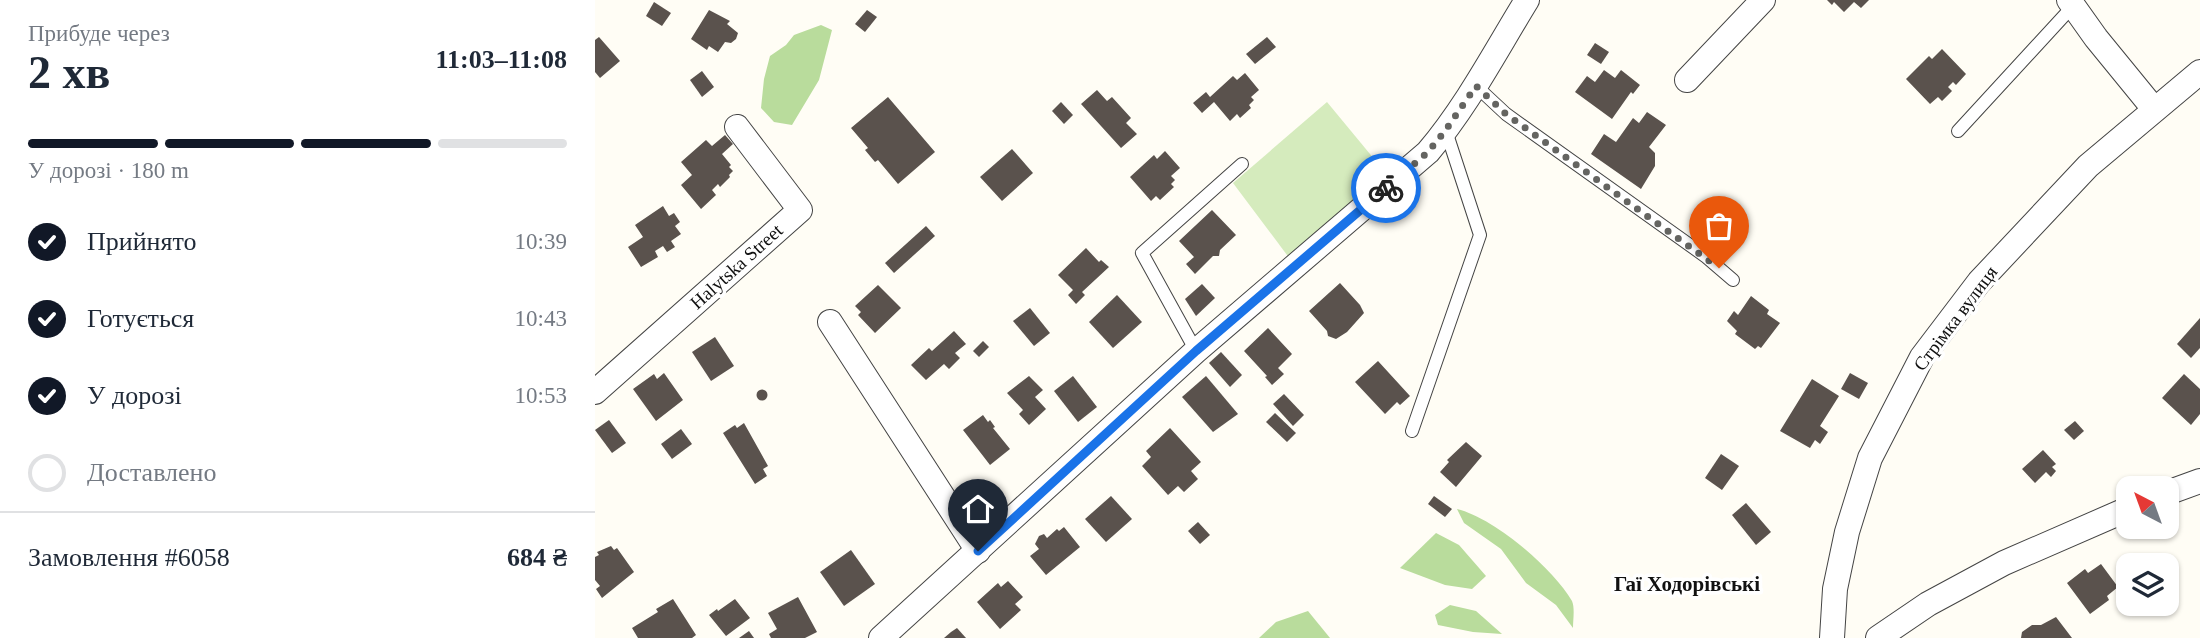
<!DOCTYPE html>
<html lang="uk">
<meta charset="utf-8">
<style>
body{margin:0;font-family:Georgia,serif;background:#f6f6f7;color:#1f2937;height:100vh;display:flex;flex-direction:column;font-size:26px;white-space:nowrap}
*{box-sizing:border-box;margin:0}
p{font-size:23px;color:#747a83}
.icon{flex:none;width:38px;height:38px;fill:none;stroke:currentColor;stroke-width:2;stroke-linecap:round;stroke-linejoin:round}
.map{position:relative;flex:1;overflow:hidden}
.side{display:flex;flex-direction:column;background:#fff;width:595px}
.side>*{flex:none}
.needle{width:46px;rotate:319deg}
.controls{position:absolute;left:1521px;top:476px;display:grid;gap:14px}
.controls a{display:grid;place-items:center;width:63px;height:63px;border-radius:14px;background:#fff;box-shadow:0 2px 5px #0004;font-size:35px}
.pin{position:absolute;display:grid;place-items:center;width:60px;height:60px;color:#fff;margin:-72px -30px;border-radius:50% 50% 50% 0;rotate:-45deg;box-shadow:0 0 7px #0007}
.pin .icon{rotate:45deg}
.courier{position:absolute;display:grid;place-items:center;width:70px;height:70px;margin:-35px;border:5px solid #1a73e8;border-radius:50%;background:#fff;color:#222;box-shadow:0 2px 9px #0007}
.head em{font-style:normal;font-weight:700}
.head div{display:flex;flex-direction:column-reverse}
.head{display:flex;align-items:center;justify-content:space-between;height:119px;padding:0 28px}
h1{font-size:46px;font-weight:700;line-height:52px}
.bar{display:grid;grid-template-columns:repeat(4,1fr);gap:10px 7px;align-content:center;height:84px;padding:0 28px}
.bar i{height:9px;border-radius:5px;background:#e0e1e3}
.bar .active{background:#111827}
.bar p{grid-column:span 4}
.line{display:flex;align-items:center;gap:18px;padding:0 28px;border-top:2px solid #e0e1e3}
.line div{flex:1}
ol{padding:0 28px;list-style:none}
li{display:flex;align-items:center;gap:21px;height:77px}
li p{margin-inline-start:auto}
li .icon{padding:7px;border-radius:50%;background:#111827;color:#fff;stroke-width:4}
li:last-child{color:#747a83}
li i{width:38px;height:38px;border:4px solid #e0e1e3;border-radius:50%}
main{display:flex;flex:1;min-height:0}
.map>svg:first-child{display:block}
.green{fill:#d5ebbd}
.forest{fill:#b9dc9c}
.building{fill:#5a524d}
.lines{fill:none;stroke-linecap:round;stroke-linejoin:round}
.lane-casing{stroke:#444;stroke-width:14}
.street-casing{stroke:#444;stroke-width:26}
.lane{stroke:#fff;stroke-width:12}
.street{stroke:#fff;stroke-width:24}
.done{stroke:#646461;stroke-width:7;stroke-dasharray:0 12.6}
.route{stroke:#1a73e8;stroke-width:9}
.labels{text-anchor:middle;stroke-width:7;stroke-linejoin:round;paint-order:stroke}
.street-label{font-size:19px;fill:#111;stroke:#fff}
.neighbourhood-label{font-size:21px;font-weight:bold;fill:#111;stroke:#fff}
</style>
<main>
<section class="side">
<div class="head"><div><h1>2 хв</h1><p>Прибуде через</p></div><em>11:03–11:08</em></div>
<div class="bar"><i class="active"></i><i class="active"></i><i class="active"></i><i></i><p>У дорозі · 180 m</p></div>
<ol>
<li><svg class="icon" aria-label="check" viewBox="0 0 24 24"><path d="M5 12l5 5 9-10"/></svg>Прийнято<p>10:39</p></li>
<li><svg class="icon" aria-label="check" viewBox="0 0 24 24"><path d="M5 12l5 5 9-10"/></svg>Готується<p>10:43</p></li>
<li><svg class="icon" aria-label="check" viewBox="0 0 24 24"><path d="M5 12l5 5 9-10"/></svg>У дорозі<p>10:53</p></li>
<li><i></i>Доставлено</li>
</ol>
<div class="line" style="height:91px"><div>Замовлення #6058</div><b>684 ₴</b></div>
</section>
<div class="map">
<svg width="1605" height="638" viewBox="0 0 1605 638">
<rect width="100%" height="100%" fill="#fffdf5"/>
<polygon class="green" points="732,102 794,177 695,259 638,183"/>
<g class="forest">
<polygon points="226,25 237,30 224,80 197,125 179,122 166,108 169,79 175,56 191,45 199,35"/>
<path d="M862 509C899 518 957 567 977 601 980 608 978 620 978 628L961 605 931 583 906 549 869 523Z"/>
<polygon points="841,533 864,545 891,576 877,589 850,585 805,568"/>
<polygon points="855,605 881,611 907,634 878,632 843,625 840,615"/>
<polygon points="713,611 735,638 664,638 681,622"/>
</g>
<g class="building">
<polygon points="1232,0 1274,0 1266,8 1259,2 1249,12 1239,2 1237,5"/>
<polygon points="59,2 76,13 67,26 51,16"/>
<polygon points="114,10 135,21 132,24 143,33 141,39 136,43 130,42 123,52 114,46 112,50 96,39"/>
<polygon points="272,10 282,17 270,32 260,24"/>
<polygon points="4,37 25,61 5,78 0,72 0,40"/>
<polygon points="672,37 681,47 660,64 651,54"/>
<polygon points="1000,43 1014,52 1006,64 992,55"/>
<polygon points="1347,49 1371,74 1361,85 1358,82 1353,87 1357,91 1347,101 1343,97 1335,104 1311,79 1334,56 1337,59"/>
<polygon points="1009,70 1020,78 1026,70 1045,85 1038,94 1036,92 1017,119 980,92 992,76 1000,82"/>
<polygon points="107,71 119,87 107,97 95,80"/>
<polygon points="650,73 664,90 656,97 659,100 654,105 656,108 645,118 642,114 635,121 619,102 607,113 598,103 611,92 615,97 638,76 642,80"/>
<polygon points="502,90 512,101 517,97 536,118 531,123 542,134 526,148 486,104"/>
<polygon points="293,97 340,152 303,184 283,160 280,162 270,150 273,148 256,128"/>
<polygon points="466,102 478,115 469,124 457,111"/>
<polygon points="1052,112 1071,125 1054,147 1060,153 1060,166 1046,189 996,154 1009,134 1021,142 1038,118 1044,123"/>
<polygon points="130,135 138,144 127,154 136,165 134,167 138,171 134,175 135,177 125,187 123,184 117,190 121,195 106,209 86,185 97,175 86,162 111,140 117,146"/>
<polygon points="417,149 438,173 407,201 385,177"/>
<polygon points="570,151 585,168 576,176 580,180 576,184 579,187 565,200 561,196 556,201 535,177 559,155 562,159"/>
<polygon points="68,206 74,216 79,213 85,222 80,226 86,234 76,241 80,247 72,252 68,246 60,251 63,257 46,267 33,247 48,237 40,225"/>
<polygon points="617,210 641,235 625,250 624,256 618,256 600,274 591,264 599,257 584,241"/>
<polygon points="331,226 340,236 299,273 290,263"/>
<polygon points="491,248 504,262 506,260 514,267 487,292 490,295 481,304 473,295 478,290 463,275"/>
<polygon points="745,283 765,305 769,313 752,332 741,339 733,336 732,331 714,311"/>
<polygon points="607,284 620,298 601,316 590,299"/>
<polygon points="283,285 306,308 280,333 263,315 266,312 260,306"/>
<polygon points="522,295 547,322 518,348 494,322"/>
<polygon points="1156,296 1174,310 1172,314 1185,323 1166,348 1163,346 1160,349 1140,334 1142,331 1132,321 1139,311 1143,315"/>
<polygon points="435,308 455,333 439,346 418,321"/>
<polygon points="1605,318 1605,348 1596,358 1582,344"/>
<polygon points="673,328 697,354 683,368 689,374 677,385 670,377 672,376 649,351"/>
<polygon points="359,331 371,344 360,353 365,358 354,369 349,364 331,380 316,365 334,348 337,351"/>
<polygon points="120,337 139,366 116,381 97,352"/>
<polygon points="388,341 394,347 384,357 378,351"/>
<polygon points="626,352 647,375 635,387 614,363"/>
<polygon points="783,361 815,396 805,405 802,402 790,414 760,382"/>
<polygon points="69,373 88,400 61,421 38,389 59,374 62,379"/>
<polygon points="1255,373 1273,383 1264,399 1246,389"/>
<polygon points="1589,374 1605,389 1605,414 1596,425 1567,398"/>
<polygon points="434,376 448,390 440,397 451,409 434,425 424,414 428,410 412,393"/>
<polygon points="478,376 502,407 483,422 459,391"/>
<polygon points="611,376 643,414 618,432 587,397"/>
<polygon points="1217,379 1244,396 1225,426 1233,432 1225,444 1220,440 1215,448 1185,431"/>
<circle cx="167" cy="395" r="5.5"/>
<polygon points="689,394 709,415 698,426 678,404"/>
<polygon points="680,413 701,433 692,442 671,422"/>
<polygon points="388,415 393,422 395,420 400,427 398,428 415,449 395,465 368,430"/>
<polygon points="14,420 31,443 17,453 0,430"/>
<polygon points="1480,421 1489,431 1479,440 1469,430"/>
<polygon points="149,423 173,466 168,469 172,476 160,484 128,433 140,425 142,428"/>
<polygon points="575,428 606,462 596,471 603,479 589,492 583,486 573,495 547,466 556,457 551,451"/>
<polygon points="86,429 97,444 77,459 66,444"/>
<polygon points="871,442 887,456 861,487 845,472 854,462 852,460"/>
<polygon points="1448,450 1461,464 1457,467 1461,471 1456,477 1451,472 1440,483 1427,469"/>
<polygon points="1126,454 1144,466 1127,490 1110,478"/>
<polygon points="516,496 537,519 511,542 490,519"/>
<polygon points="839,496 857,509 850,517 833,504"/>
<polygon points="1151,503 1176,532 1161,545 1137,515"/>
<polygon points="603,522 615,535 605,544 593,531"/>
<polygon points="469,527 485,547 451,575 435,556 444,549 440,544 444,536 449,534 452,538 462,529 464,531"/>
<polygon points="16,546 19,550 22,548 39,572 7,598 1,589 5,586 0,580 0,557 4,555 2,552"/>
<polygon points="256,550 280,584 249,606 225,572"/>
<polygon points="1506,564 1523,587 1512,596 1514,600 1495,614 1472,583 1490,569 1493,573"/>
<polygon points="413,581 428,597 420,604 426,610 405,629 382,602 403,583 406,587"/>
<polygon points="203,597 222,632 210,638 176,638 174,634 182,629 173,613"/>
<polygon points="78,599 101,635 97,638 43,638 37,628 63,612 61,609"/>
<polygon points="140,599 155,618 131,636 114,615 122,609 123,611"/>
<polygon points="1461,617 1477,638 1426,638 1427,632 1437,625 1446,625"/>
<polygon points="362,628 371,638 349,638 356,632"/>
<polygon points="154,631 159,638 144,638"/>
</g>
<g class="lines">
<g class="lane-casing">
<g id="lane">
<polyline points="881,86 911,114 1110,256 1138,280"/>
<polyline points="1363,131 1478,6"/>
<polyline points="601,351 547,253 647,164"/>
<polyline points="817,431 885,235 851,131"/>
</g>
</g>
<g class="street-casing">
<g id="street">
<polyline points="1474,0 1501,38 1559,109"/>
<polyline points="1092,80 1168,0"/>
<polyline points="235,322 383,551"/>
<polyline points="0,392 205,210 142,127"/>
<polyline points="1572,493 1605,481"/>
<path d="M286 638 601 351 833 152C872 106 900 52 932 0"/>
<polyline points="1237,638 1240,589 1252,532 1275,458 1327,357 1384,282 1493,166 1605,72"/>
<polyline points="1283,638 1333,604 1409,563 1533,509"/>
</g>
</g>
<use href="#lane" class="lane"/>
<use href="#street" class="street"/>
</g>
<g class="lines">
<polyline class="done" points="791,188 833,152 850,131 881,86 911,114 1124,268"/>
<polyline class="route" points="383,551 601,351 791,188"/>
</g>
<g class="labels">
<g class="street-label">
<text transform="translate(141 266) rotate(-42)" y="7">Halytska Street</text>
<text transform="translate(1360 318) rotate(-53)" y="7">Стрімка вулиця</text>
</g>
<g class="neighbourhood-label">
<text x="1092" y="591">Гаї Ходорівські</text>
</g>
</g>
</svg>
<div class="controls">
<a><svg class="needle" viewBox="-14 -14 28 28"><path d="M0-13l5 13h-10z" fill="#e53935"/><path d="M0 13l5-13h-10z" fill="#747a83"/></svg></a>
<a><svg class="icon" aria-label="layers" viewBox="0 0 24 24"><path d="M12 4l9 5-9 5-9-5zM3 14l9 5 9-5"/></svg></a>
</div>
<div class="pin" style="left:1124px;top:268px;background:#ea580c"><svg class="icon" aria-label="bag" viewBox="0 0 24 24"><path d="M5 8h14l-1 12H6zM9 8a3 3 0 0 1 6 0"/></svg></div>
<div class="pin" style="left:383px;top:551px;background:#1f2937"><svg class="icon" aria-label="home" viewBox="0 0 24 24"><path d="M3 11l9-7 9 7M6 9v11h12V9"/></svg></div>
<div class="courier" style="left:791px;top:188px"><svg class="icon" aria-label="bike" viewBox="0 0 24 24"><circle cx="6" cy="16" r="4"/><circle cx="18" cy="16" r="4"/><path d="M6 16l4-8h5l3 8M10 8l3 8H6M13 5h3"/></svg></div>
</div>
</main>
